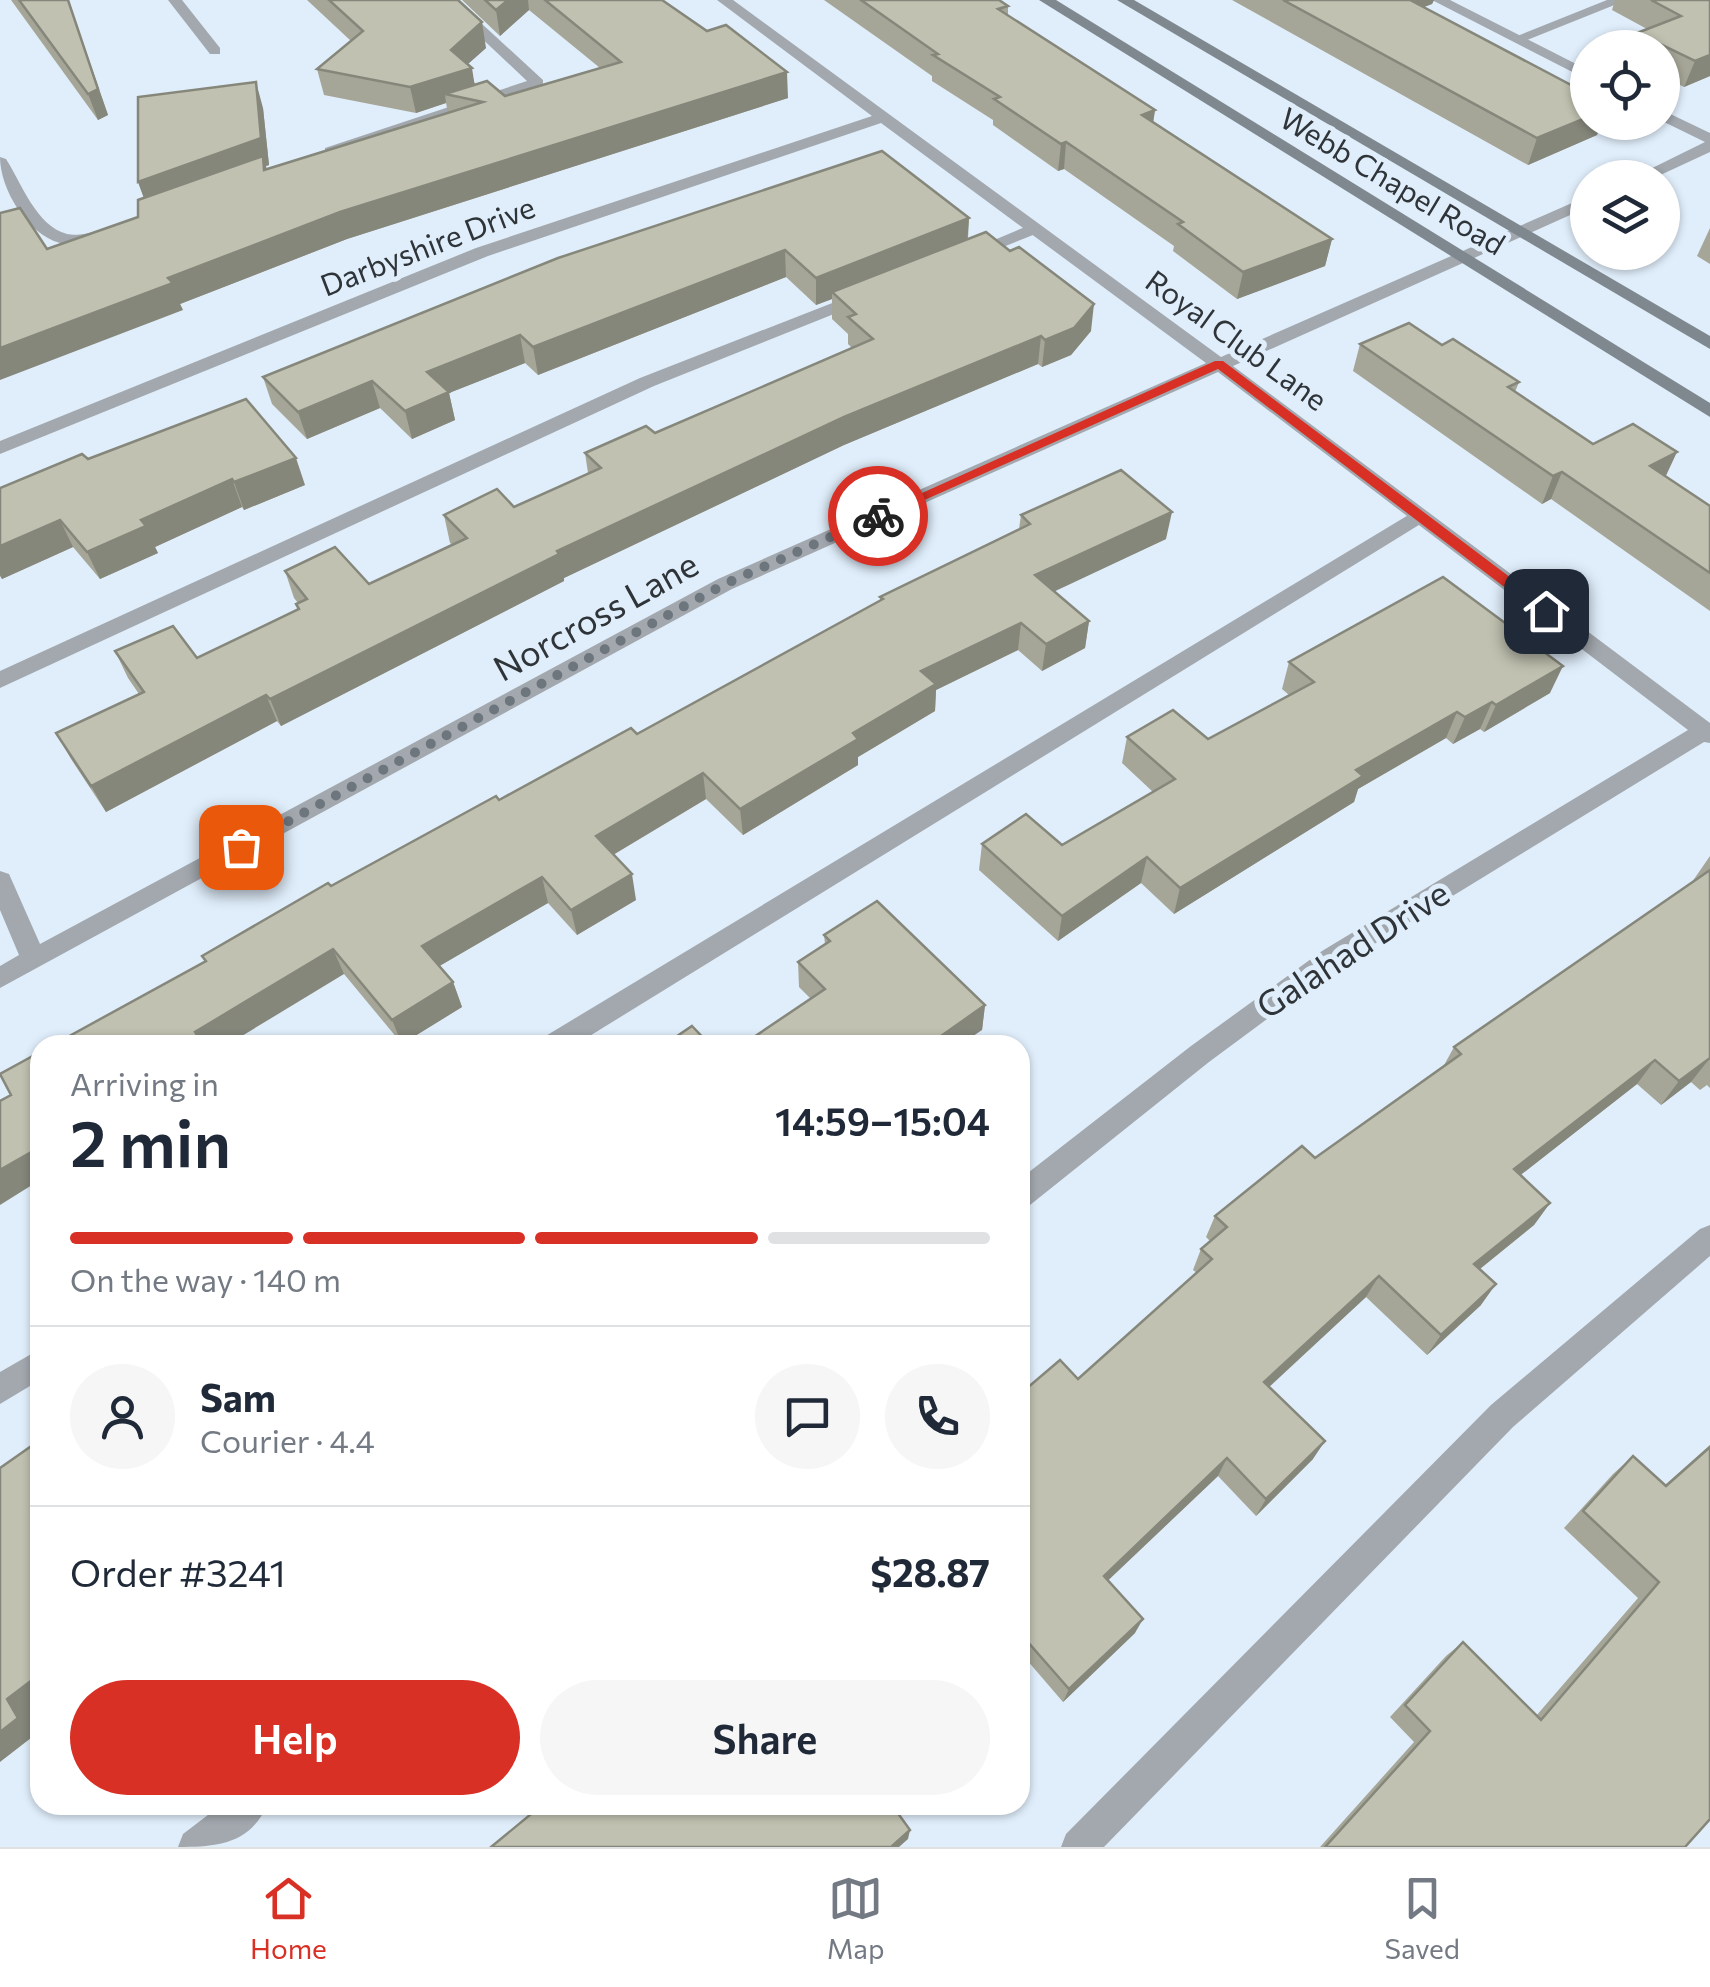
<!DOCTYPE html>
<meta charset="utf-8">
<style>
body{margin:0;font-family:Commissioner,sans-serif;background:#f6f6f7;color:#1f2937;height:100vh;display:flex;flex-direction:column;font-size:38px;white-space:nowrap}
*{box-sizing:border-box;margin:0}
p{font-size:32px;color:#747a83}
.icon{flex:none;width:55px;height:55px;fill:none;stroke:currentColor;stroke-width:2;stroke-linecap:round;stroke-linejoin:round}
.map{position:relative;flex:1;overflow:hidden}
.sheet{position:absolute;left:30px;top:1035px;width:1000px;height:780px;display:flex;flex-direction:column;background:#fff;border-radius:30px;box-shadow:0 2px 8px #0004}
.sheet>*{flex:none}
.controls{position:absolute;left:1570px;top:30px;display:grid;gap:20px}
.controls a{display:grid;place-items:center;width:110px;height:110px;border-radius:50%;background:#fff;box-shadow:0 2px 8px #0004;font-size:50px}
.pin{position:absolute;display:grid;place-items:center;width:85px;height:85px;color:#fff;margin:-42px;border-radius:20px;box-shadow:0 5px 15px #0006}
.courier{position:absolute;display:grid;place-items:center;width:100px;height:100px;margin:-50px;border:8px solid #d93025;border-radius:50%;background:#fff;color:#222;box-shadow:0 2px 12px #0007}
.headline em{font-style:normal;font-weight:600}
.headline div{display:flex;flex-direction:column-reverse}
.headline{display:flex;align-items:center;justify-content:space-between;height:170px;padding:0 40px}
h1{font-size:65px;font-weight:600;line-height:75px}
.bar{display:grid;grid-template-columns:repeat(4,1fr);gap:15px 10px;align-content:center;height:120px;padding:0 40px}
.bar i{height:12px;border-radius:8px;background:#e0e1e3}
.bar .selected{background:#d93025}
.bar p{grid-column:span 4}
.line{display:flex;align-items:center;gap:25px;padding:0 40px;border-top:2px solid #e0e1e3}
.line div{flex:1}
.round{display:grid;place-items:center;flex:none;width:105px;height:105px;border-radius:52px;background:#f6f6f7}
.button{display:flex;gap:20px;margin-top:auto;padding:20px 40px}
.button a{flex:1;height:115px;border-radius:60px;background:#d93025;color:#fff;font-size:40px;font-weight:600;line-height:115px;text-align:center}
.button a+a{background:#f6f6f7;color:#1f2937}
.dock{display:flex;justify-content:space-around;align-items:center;height:140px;border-top:2px solid #e0e1e3;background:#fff;font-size:28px;color:#747a83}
.dock a{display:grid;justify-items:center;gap:5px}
.dock .selected{color:#d93025}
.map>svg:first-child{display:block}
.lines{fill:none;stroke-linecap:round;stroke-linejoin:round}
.lane{fill:#a2a8ae;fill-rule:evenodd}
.street{fill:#a2a8ae;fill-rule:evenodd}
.secondary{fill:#7f888f;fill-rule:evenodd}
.wall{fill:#a5a697}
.shaded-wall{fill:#86877b}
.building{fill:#c0c1b0;stroke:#86877b;stroke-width:2.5}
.route{fill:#d93025}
.done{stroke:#6d757d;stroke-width:10;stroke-dasharray:0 18}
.labels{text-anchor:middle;stroke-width:10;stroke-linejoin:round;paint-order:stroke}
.far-street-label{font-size:30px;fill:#2f3439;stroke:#e0eefb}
.street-label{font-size:35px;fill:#2f3439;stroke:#e0eefb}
</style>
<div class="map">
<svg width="1710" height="1847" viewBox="0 0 1710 1847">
<rect width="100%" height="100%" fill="#e0eefb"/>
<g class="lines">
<g class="lane">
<polygon points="441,0 456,0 543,80 543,86 337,154 325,154 325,148 527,81"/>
<polygon points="1607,0 1627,0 1522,42 1510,39"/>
<path d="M0 157 6 159C21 182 36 226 67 234 80 237 94 230 107 231V239C91 242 76 247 60 243 27 234 0 189 0 157Z"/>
<polygon points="1032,224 1040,229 1038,233 976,258 961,254"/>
<polygon points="863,291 869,292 869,300 654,386 0,688 0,671 640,378"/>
<polygon points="1420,508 1430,515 1427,520 575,1045 540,1045 544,1037"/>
<polygon points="1710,1225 1710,1256 1513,1427 1104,1847 1061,1847 1066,1834 1491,1405 1700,1229"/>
<polygon points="40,1349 40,1380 0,1404 0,1372"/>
</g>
<g class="street">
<polygon points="168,0 182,0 220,48 220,54 210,54"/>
<polygon points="717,0 733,0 1221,357 1588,196 1588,207 1233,366 1710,723 1710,743 1704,742 1340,965 1209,1062 1030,1205 1020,1209 1020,1179 1191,1046 1322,951 1688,730 1218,372 732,589 0,988 0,966 19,955 0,910 0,871 9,874 40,944 718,579 1206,363 881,123 488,256 0,454 0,441 476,248 872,116"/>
<polygon points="1432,0 1450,0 1588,70 1588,80"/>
<polygon points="1662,110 1710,133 1710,152 1654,178 1632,178 1705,142 1662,121"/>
<path d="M221 1805H267C250 1845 215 1847 178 1847L183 1834Z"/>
</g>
<g class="secondary">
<polygon points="1039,0 1056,0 1710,403 1710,417"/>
<polygon points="1117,0 1134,0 1710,336 1710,349"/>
</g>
</g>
<g class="wall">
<polygon points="11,0 68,0 108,115 98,120"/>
<polygon points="307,0 458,0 486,48 468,64 475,84 505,96 600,68 529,10 500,36 462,0 662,0 788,98 347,239 180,304 183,310 47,249 138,217 144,198 138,182 263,108 269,165 266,166 266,169 448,113 446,103 416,113 324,95 317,69 351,41"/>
<polygon points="824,0 999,0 1008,6 1008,15 1155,110 1153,122 1332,239 1325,266 1237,299 1173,251 1174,246 1064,169 1058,171 993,125 993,120 932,81 932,76"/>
<polygon points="1232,0 1434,0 1432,4 1424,7 1588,122 1601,122 1597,135 1528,165"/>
<polygon points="1615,0 1710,0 1710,76 1684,87 1662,76 1662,48 1631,48 1637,33 1647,29 1612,10"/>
<polygon points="969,218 968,239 1091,331 1071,355 1042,367 1038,364 844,445 564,578 564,581 281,726 277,721 106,812 71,759 56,733 139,694 128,678 115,651 197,658 298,609 296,604 298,603 294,598 285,571 369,584 453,545 450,543 444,515 514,507 588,473 585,453 655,433 852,348 848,344 848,334 832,319 832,299 816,305 786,277 538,375 525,363 449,393 455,420 412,439 380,408 307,439 272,404 263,377 558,258"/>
<polygon points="1710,228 1710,264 1697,256"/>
<polygon points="1360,344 1442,345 1519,382 1515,392 1593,444 1666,476 1710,506 1710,611 1551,499 1542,504 1353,371"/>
<polygon points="88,459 305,485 244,510 242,507 155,547 158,553 100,579 73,547 2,579 0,576 0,488"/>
<polygon points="1021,515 1166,539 1054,591 1089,621 1085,648 1042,671 1018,650 936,690 935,711 858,757 858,765 743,835 706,799 613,855 636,900 577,935 548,903 439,966 453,982 462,1007 402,1044 344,974 205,962 202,956 331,886 499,800 637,734 880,600 880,597 1019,529"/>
<polygon points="1289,662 1550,693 1484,732 1480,729 1453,744 1446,738 1358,789 1354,802 1174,914 1141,883 1058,941 979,870 982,844 1062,845 1153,792 1122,763 1127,737 1208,739 1289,695 1282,689"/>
<polygon points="1710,856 1710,1088 1707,1085 1700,1090 1691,1082 1661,1105 1637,1084 1520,1175 1550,1203 1534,1225 1480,1269 1481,1305 1427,1355 1366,1297 1269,1386 1313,1459 1256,1516 1218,1476 1108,1580 1135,1633 1063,1702 1020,1652 1020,1394 1078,1379 1197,1273 1193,1270 1201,1249 1210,1241 1206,1237 1215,1216 1315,1158 1443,1067 1454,1047 1692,882"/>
<polygon points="824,935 985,1005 982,1030 811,999 799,987 798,962 825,944"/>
<polygon points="1710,1445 1710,1819 1685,1847 1320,1847 1414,1742 1390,1717 1446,1656 1463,1642 1536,1716 1638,1598 1564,1528 1613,1474 1633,1456 1665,1485"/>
</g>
<g class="shaded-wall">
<polygon points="68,0 108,115 98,120 88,94"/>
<polygon points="508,0 528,0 529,10 500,36 496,10"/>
<polygon points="1396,0 1434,0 1432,4 1391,19"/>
<polygon points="482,22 486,48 460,71 472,68 476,94 445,94 446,103 416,113 410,87"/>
<polygon points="1710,55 1710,76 1684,87 1695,61"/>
<polygon points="787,72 788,98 347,239 180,304 183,310 0,380 0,348 168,278 340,212"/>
<polygon points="256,82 263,108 269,165 266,166 270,182 148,209 138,182"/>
<polygon points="1155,110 1151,137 1142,115"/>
<polygon points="1588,117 1588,122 1601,122 1597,135 1528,165 1537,138"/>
<polygon points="1066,142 1064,169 1058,171 1061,144"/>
<polygon points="969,218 967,245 832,292 832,299 816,305 816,278"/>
<polygon points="1332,239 1325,266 1237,299 1243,272"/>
<polygon points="785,250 786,277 538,375 533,347"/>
<polygon points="1094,304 1091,331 1071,355 1042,367 1045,340"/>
<polygon points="520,335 525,363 449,393 455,420 412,439 405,411 427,372"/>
<polygon points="1041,336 1038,364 844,445 564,578 564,581 281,726 270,699 557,551 844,417"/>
<polygon points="372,381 380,408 307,439 298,412"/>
<polygon points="1677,452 1664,480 1650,466"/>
<polygon points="296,458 305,485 244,510 234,482"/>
<polygon points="1562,472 1551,499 1542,504 1553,476"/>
<polygon points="232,479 242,507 155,547 158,553 100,579 87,552 141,520"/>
<polygon points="1172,512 1166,539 1032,602 1035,575"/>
<polygon points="60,520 73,547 2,579 0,575 0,546"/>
<polygon points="1089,621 1085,648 1042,671 1046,644"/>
<polygon points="1021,623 1018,650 936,690 935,711 858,757 858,765 743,835 740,809 921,671"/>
<polygon points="1563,666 1550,693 1484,732 1496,705"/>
<polygon points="266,695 277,721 106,812 91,786"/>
<polygon points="1492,702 1480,729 1453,744 1465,717"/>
<polygon points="1457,712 1446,738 1358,789 1354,802 1174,914 1180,888 1356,770"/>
<polygon points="703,773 706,799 601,862 596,836"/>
<polygon points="1147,857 1141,883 1058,941 1062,916"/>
<polygon points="632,874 636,900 577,935 571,910"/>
<polygon points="542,877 548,903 431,971 422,946"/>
<polygon points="333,949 344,974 227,1045 203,1045 195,1032"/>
<polygon points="453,982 462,1007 402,1044 392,1020"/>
<polygon points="985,1005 982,1030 960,1045 936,1045 937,1039"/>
<polygon points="1710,1058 1691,1082 1661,1105 1679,1081"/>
<polygon points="1655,1060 1637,1084 1499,1192 1514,1169"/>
<polygon points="40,1147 40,1180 0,1205 0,1170"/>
<polygon points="1550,1203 1534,1225 1460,1285 1474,1264"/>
<polygon points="1379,1276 1366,1297 1254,1401 1264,1382"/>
<polygon points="1496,1284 1481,1305 1427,1355 1441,1335"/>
<polygon points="1325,1441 1313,1459 1256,1516 1266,1499"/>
<polygon points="1227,1458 1218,1476 1097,1591 1104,1576"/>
<polygon points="1143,1619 1135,1633 1063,1702 1069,1689"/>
<polygon points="40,1674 40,1704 31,1711 40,1731 0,1762 0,1732 7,1699"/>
<polygon points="910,1830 908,1839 899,1847 891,1847"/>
</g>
<g class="building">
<polygon points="19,0 68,0 98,89 88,94"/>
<polygon points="329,0 458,0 482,22 451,50 472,68 410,87 317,69 363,31"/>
<polygon points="485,0 508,0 496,10"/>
<polygon points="545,0 662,0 707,31 726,25 787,72 340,212 168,278 173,283 0,348 0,213 20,208 47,249 138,217 138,200 263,156 264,170 483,102 445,94 487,81 505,96 621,62"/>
<polygon points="861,0 999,0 1008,6 998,9 1155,110 1142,115 1332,239 1243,272 1178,224 1183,222 1066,142 1061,144 994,99 1000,97 933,55 938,54"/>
<polygon points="1283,0 1410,0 1588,94 1588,117 1537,138"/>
<polygon points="1651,0 1710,0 1710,55 1695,61 1637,33 1681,16"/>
<polygon points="256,82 261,138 138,182 138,97"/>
<polygon points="882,151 969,218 816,278 785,250 533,347 520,335 427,372 449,392 405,411 372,381 298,412 263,377 558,258"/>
<polygon points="986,232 1010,251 1019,247 1094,304 1074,328 1045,340 1041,336 844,417 557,551 559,554 270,699 266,695 91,786 56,733 144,692 115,651 173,626 197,658 299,609 296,604 307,599 285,571 335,547 369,584 467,538 444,515 497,489 514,507 601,468 585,453 646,426 655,433 873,339 848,317 856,314 832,292"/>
<polygon points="1409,323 1442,345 1453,339 1519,382 1508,387 1593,444 1633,424 1677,452 1650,466 1710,506 1710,573 1562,472 1553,476 1360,344"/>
<polygon points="246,399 296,458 234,482 232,479 141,520 146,526 87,552 60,520 0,546 0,488 82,454 88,459"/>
<polygon points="1121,470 1172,512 1035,575 1089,621 1046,644 1021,623 921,671 936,684 853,733 858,739 740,809 703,773 596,836 632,874 571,910 542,877 422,946 453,982 392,1020 333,949 195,1032 204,1045 53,1045 206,961 202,956 328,883 331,886 496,796 499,800 631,728 637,734 883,599 880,597 1030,524 1021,515"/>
<polygon points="1443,577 1563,666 1496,705 1492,702 1465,717 1457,712 1356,770 1363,776 1180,888 1147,857 1062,916 982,844 1026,814 1062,845 1175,779 1127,737 1173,710 1208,739 1314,682 1289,662"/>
<polygon points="1710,870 1710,1058 1679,1081 1655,1060 1514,1169 1550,1203 1474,1264 1496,1284 1441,1335 1379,1276 1264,1382 1325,1441 1266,1499 1227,1458 1104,1576 1143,1619 1069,1689 1020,1633 1020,1394 1060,1360 1078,1379 1212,1259 1201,1249 1227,1227 1215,1216 1302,1146 1315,1158 1461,1054 1454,1047"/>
<polygon points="877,901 985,1005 937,1039 943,1045 742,1045 825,989 798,962 830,941 824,935"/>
<polygon points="692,1026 710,1045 664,1045"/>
<polygon points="40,1052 40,1147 0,1170 0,1101 11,1095 0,1074"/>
<polygon points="40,1440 40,1674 7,1699 18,1718 0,1732 0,1468"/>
<polygon points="1710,1447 1710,1819 1685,1847 1325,1847 1430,1731 1405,1705 1463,1642 1541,1720 1659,1582 1583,1511 1633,1456 1666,1486"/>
<polygon points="542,1805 892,1805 910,1830 891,1847 491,1847"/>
</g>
<polygon class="route" points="1215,361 1223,361 1551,608 1551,615 1541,615 1218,369 882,519 871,516"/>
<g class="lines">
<polyline class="done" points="241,847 725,584 878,516"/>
</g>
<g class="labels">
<g class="far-street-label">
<text transform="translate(1392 182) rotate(31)" y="10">Webb Chapel Road</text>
<text transform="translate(428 247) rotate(-21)" y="10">Darbyshire Drive</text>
<text transform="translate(1236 341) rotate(36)" y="10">Royal Club Lane</text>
</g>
<g class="street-label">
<text transform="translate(596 617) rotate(-29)" y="12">Norcross Lane</text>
<text transform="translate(1353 950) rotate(-33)" y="12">Galahad Drive</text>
</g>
</g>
</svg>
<div class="controls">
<a><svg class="icon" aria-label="locate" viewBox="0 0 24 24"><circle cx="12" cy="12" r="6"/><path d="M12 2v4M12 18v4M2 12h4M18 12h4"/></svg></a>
<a><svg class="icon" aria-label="layers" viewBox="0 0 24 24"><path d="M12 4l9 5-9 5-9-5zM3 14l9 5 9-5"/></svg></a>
</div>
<div class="pin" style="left:241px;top:847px;background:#ea580c"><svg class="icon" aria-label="bag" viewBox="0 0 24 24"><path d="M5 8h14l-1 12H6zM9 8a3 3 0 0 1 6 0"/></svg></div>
<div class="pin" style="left:1546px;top:611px;background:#1f2937"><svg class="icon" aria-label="home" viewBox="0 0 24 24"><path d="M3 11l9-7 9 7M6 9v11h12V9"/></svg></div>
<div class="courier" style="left:878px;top:516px"><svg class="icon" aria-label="bike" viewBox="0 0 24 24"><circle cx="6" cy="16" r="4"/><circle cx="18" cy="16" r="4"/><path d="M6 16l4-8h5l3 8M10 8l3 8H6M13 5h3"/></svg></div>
<section class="sheet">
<div class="headline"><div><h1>2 min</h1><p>Arriving in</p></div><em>14:59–15:04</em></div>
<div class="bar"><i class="selected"></i><i class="selected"></i><i class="selected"></i><i></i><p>On the way · 140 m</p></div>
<div class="line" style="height:180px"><a class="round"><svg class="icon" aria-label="person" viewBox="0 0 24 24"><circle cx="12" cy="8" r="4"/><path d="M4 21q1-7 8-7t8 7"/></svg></a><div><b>Sam</b><p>Courier · 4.4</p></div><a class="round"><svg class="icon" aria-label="chat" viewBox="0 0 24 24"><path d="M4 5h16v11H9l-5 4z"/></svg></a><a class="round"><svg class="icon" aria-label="phone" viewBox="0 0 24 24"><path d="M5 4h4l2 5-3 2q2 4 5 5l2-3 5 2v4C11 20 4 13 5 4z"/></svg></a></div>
<div class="line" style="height:130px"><div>Order #3241</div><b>$28.87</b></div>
<div class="button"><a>Help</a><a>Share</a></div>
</section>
</div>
<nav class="dock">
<a class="selected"><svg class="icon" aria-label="home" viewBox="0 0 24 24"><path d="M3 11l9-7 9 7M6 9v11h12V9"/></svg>Home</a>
<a><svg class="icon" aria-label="map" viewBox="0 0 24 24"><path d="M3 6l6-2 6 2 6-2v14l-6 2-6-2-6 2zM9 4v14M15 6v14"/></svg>Map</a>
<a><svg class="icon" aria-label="saved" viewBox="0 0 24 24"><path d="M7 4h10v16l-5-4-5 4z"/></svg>Saved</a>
</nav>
